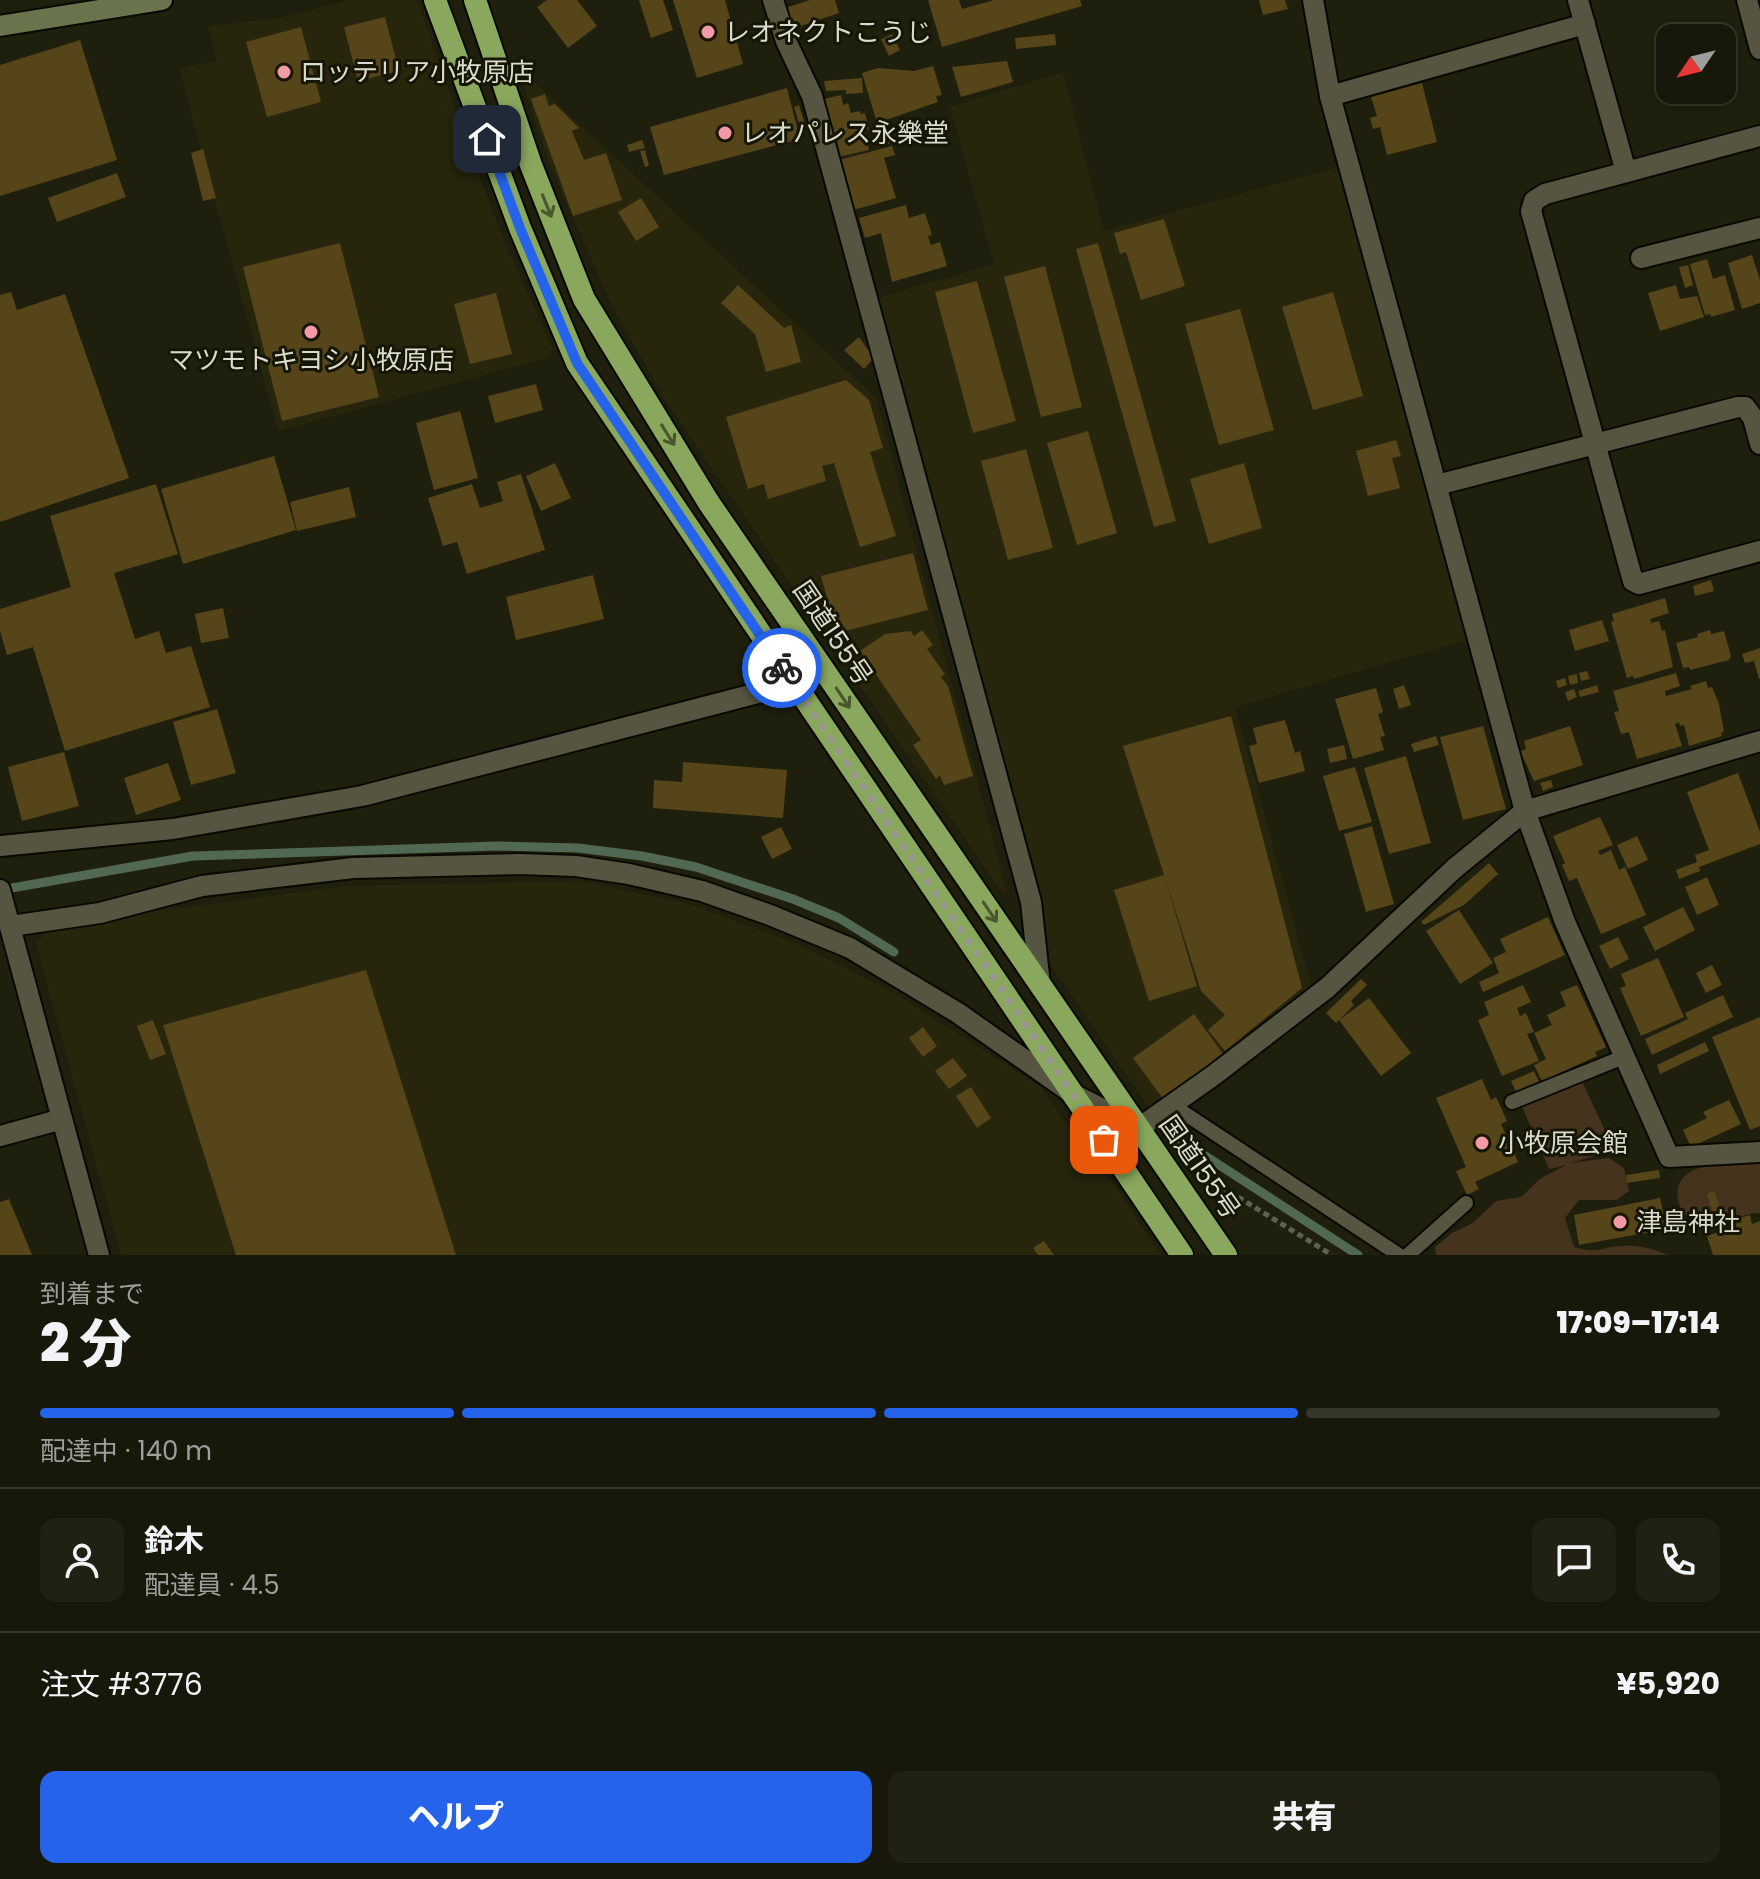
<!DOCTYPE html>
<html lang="ja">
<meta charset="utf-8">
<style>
body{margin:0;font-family:Poppins,"Noto Sans JP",sans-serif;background:#202013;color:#f1f3f6;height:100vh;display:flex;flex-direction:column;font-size:30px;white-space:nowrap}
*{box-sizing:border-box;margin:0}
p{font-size:26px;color:#9e9f9c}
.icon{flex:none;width:44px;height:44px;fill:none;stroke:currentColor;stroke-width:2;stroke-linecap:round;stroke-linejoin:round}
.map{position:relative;height:1255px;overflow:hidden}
.side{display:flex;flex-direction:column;background:#17170a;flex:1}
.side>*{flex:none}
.needle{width:52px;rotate:235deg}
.tools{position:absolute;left:1656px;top:24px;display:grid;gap:16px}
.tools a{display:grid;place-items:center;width:80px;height:80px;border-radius:16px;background:#17170a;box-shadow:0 4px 12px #0003,0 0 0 2px #36362b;font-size:40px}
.pin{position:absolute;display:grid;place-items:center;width:68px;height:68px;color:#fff;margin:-34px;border-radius:16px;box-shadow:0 4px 12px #0006}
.courier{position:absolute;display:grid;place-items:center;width:80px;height:80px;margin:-40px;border:6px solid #2563eb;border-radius:50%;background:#fff;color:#222;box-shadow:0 2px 10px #0007}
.summary em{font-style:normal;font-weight:800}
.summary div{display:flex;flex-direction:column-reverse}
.summary{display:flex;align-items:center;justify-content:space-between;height:136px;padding:0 40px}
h1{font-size:52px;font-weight:800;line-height:60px}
.bar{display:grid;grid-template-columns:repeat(4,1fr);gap:12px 8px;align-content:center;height:96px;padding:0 40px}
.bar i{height:10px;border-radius:6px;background:#36362b}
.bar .selected{background:#2563eb}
.bar p{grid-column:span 4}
.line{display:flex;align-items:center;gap:20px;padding:0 40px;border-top:2px solid #36362b}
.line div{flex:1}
.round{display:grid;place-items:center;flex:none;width:84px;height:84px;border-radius:16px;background:#202013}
.action{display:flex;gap:16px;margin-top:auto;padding:16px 40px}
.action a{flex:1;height:92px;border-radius:16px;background:#2563eb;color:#fff;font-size:32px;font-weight:800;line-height:92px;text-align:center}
.action a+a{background:#202013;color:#f1f3f6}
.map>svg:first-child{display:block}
.built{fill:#27260d}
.green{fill:#46331e}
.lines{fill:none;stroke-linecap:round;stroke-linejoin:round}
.stream{stroke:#516952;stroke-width:9}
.building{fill:#554519}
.service-casing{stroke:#090900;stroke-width:18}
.minor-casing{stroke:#090900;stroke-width:24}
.tertiary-casing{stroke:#090900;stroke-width:24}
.secondary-casing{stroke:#090900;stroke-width:24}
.trunk-casing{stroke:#090900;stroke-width:26}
.path{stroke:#616151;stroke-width:5;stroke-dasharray:6 4;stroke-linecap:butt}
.service{stroke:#555541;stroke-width:14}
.minor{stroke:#555541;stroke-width:20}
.tertiary{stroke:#555541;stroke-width:20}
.secondary{stroke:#69744c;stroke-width:20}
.trunk{stroke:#8aa85d;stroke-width:22}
.oneway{stroke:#4a582d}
.done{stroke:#99998b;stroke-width:8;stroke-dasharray:0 14.4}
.route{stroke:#2563eb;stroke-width:10}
.poi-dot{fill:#f49aa6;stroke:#161605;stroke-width:3}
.labels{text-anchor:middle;stroke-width:6;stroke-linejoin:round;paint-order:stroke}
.poi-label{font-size:26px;fill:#dadacf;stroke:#161605;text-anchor:start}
.street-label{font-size:26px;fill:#dadacf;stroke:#161605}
</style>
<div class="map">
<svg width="1760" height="1255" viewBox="0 0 1760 1255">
<rect width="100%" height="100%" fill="#1f1f0d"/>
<g class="built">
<polygon points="350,0 417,0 482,184 511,257 552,347 550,357 278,431 179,68 217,61 208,26 280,18"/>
<polygon points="518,68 876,398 1007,893 1001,891 669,406 613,308 551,168"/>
<polygon points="1063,72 1104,231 1339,167 1470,639 1235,707 1311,985 1162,1107 1148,1106 1048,961 1021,847 877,298 994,264 950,107"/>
<polygon points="581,881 692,905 798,944 894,993 1041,1087 1078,1142 1083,1139 1161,1255 121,1255 36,944 46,933 142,913 348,886"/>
</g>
<g class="green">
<path d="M1582 1081 1614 1150 1571 1163 1609 1158 1624 1168 1629 1191 1616 1200H1579L1565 1218 1574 1247C1601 1255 1600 1246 1624 1246 1639 1245 1654 1249 1667 1255H1436L1435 1247 1452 1233 1473 1223 1496 1201 1521 1197 1540 1179 1566 1165 1549 1169 1521 1104Z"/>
<path d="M1760 1161V1213C1742 1212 1729 1226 1712 1227 1683 1229 1662 1186 1692 1171 1712 1161 1738 1163 1760 1161Z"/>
</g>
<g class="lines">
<g class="stream">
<polyline points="0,890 193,856 496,846 578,848 642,856 696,867 793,899 839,918 894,952"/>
<polyline points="1173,1135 1358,1255"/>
</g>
</g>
<g class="building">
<polygon points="547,0 577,0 597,26 568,48 537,7"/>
<polygon points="639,0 663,0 673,30 651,38"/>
<polygon points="673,0 725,0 743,64 697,78"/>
<polygon points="810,0 835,0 839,13 789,30 782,9"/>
<polygon points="928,0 959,0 962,9 994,0 1080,0 1082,6 942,47"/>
<polygon points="1259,0 1285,0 1288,9 1263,15"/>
<polygon points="385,17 399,71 358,81 344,27"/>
<polygon points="301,27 321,102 267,117 246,42"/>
<polygon points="892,34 900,50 889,56 881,39"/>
<polygon points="1055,34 1056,45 1016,49 1015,38"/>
<polygon points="80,40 117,160 0,196 0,65"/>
<polygon points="1007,61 1013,82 961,97 952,67"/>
<polygon points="933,66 942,95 936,96 938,102 877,123 862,73 878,68 914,71"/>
<polygon points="862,78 863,93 846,94 846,90 826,91 824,81"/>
<polygon points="1422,83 1437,142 1387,155 1380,127 1373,129 1370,118 1377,116 1371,97"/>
<polygon points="787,88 800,139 664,175 650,127"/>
<polygon points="545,94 549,106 555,104 579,128 572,131 584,160 606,153 622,200 573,216 531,99"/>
<polygon points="841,95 843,105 848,103 851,113 860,111 861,114 865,113 869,129 865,130 869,150 839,157 824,99"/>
<polygon points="799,105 805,125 800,127 794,107"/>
<polygon points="890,135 891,143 884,145 882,136"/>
<polygon points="642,140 645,148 629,152 627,145"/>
<polygon points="892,146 895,155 884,158 896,198 854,210 839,160"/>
<polygon points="203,149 216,198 203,201 191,153"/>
<polygon points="645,150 649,166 645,167 640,151"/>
<polygon points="117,173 126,197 57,222 48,198"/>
<polygon points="641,198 659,227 636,241 618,212"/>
<polygon points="906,205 909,218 925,213 932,235 928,236 931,245 940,242 947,266 892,282 881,233 865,238 859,218"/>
<polygon points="1164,219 1185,286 1141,300 1126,252 1120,254 1114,233"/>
<polygon points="340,243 379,397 282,421 243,267"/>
<polygon points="1098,243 1176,521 1154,527 1076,249"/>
<polygon points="1752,255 1760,280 1760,303 1742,309 1728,263"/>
<polygon points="1707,259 1713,279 1725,275 1735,310 1711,317 1710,314 1705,315 1690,264"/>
<polygon points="1688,265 1693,285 1685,288 1679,267"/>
<polygon points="1045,266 1082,407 1041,417 1004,277"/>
<polygon points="977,281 1016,421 973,433 935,292"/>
<polygon points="738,285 784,328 791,325 801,362 766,372 755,334 721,303"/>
<polygon points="1676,285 1680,299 1697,296 1704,317 1660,331 1648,293"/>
<polygon points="11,292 17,310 65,294 129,478 0,522 0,295"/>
<polygon points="1333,292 1363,396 1313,410 1282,307"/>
<polygon points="496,293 512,354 470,364 454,304"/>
<polygon points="1240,309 1274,430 1219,445 1185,324"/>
<polygon points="859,337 874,358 864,369 844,350"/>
<polygon points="846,380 869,400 883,448 870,452 896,536 860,547 834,463 822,466 826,481 768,499 764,484 748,489 726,417"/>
<polygon points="536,384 543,410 495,423 488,396"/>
<polygon points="460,411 478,478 434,490 416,423"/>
<polygon points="1088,431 1117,533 1077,545 1047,443"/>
<polygon points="1396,440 1401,456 1392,458 1400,488 1368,496 1356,451"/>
<polygon points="1026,449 1053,548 1008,560 981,461"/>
<polygon points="274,456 296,530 183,564 161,489"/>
<polygon points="555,463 571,498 541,511 526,476"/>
<polygon points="1244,463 1262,528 1209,544 1190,479"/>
<polygon points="521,474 545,550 467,574 457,542 443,546 428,498 472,484 480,508 503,501 497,482"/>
<polygon points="156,484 178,554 114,573 135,639 159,631 166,653 191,646 210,707 65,751 33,647 7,655 0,631 0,609 71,587 50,516"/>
<polygon points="349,487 356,517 297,531 290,502"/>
<polygon points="913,553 928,610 837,633 821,576"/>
<polygon points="593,575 604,619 516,640 506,597"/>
<polygon points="1711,580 1714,591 1695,596 1693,586"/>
<polygon points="1665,598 1669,613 1650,619 1651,623 1659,621 1662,631 1665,630 1673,667 1634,679 1633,676 1627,678 1611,622 1614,621 1612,614"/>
<polygon points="223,608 229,638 201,643 195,614"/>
<polygon points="1602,620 1609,641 1575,651 1569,630"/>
<polygon points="922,630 933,645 927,649 945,674 941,677 948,686 973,776 944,785 940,775 936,779 913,745 921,740 860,651 885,634 911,631 914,636"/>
<polygon points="1710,630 1711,634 1724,631 1731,656 1729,660 1690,670 1689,667 1683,668 1676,643 1698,637 1697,634"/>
<polygon points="1760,648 1760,679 1759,679 1754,661 1745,663 1742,654"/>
<polygon points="1587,671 1590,679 1581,681 1579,673"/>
<polygon points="1676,673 1680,686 1665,691 1666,696 1692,689 1690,686 1706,681 1708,688 1712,687 1719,704 1724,732 1721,733 1722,736 1689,746 1684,725 1680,726 1679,722 1675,724 1682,746 1637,759 1629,732 1621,734 1614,712 1619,711 1613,691"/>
<polygon points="1577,674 1578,683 1570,685 1568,676"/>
<polygon points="1565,678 1567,685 1558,688 1556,681"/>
<polygon points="1404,685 1411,705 1399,709 1393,689"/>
<polygon points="1597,685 1599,692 1580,697 1578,691"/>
<polygon points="1376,688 1383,712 1378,714 1385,736 1380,737 1384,750 1353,759 1335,699"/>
<polygon points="1574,689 1577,697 1568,701 1565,692"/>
<polygon points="217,709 236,773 191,785 173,722"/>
<polygon points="1231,716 1302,988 1225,1051 1208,1030 1225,1015 1201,991 1165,878 1197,986 1149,1001 1114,890 1164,875 1123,746"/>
<polygon points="1285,720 1295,753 1300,751 1305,771 1259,783 1249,746 1257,744 1253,728"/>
<polygon points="1483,726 1506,809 1463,820 1440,737"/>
<polygon points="1570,726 1583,765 1534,781 1520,751 1526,749 1524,741"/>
<polygon points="1436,736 1439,745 1414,752 1411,744"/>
<polygon points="1344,745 1347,759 1330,763 1327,749"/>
<polygon points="64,752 79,806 22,821 8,767"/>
<polygon points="1406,756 1431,843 1389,854 1364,768"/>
<polygon points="683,762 787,770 783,818 653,808 654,780 682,782"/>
<polygon points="168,763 181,800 136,815 124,778"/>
<polygon points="1355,767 1372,822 1339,831 1323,776"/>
<polygon points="1738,773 1760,832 1760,844 1699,867 1700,871 1679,879 1676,870 1697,862 1695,855 1709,850 1687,792"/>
<polygon points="1551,780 1553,787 1543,791 1540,783"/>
<polygon points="1600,817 1613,845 1598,851 1600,855 1611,850 1619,870 1625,867 1646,915 1601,934 1577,878 1569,881 1562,865 1565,863 1553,836"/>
<polygon points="1372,826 1394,904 1366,912 1344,834"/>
<polygon points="781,827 792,849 772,859 761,837"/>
<polygon points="1637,836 1648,860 1628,869 1617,845"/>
<polygon points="1489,863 1498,874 1464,905 1424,925 1421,922"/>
<polygon points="1707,877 1719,905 1697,915 1685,887"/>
<polygon points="1683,907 1695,930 1655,951 1643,927"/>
<polygon points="1459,910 1493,963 1460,984 1426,931"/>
<polygon points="1548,917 1565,955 1483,992 1479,982 1499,973 1493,958 1506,952 1500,939"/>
<polygon points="1618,937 1629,959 1610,969 1599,946"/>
<polygon points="1658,958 1684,1017 1641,1036 1620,988 1626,986 1621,974"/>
<polygon points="1712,965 1722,985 1706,993 1696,973"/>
<polygon points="366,970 456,1255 236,1255 163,1025"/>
<polygon points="1361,979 1367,985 1351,1001 1354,1005 1336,1023 1326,1013"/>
<polygon points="1523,985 1531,1002 1517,1008 1520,1016 1526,1013 1534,1032 1527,1034 1539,1061 1502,1076 1478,1020 1489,1015 1484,1002"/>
<polygon points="1577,985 1606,1047 1595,1052 1597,1056 1542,1081 1534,1065 1546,1059 1534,1033 1552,1025 1547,1015 1566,1006 1560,992"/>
<polygon points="1723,995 1733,1017 1652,1055 1645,1039 1688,1019 1685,1013"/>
<polygon points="1369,998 1411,1053 1381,1076 1339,1020"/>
<polygon points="1194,1014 1223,1054 1164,1100 1133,1058"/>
<polygon points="1760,1017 1760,1126 1750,1130 1712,1037"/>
<polygon points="153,1020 166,1054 150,1060 137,1026"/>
<polygon points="923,1027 937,1046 923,1057 909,1038"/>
<polygon points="1705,1042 1709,1051 1660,1074 1657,1065"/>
<polygon points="953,1058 967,1076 949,1089 935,1071"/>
<polygon points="1534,1071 1539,1082 1516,1092 1511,1081"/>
<polygon points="1482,1079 1491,1100 1496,1097 1507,1121 1501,1124 1518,1162 1475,1182 1479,1189 1467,1195 1456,1171 1466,1167 1436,1098"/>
<polygon points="971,1087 991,1118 977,1128 956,1096"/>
<polygon points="1729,1100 1741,1124 1691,1147 1683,1130 1707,1118 1703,1112"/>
<polygon points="1659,1170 1660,1178 1627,1183 1626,1175"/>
<polygon points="1714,1191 1722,1214 1714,1216 1707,1194"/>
<polygon points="1660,1198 1667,1229 1579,1245 1574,1215"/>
<polygon points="9,1199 32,1255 0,1255 0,1202"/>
<polygon points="1750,1215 1752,1224 1760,1221 1760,1255 1713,1255 1707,1236 1728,1229 1726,1222"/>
<polygon points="1044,1241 1054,1255 1038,1255 1033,1248"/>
</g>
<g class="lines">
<g class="service-casing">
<g id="service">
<polyline points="1512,1102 1626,1056"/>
<polyline points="1172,1105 1399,1255"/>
<polyline points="1408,1255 1466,1203"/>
</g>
</g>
<g class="minor-casing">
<g id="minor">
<polyline points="773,0 786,41 812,96 1031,902 1040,985"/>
<polyline points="1313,0 1330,96 1525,811 1565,922 1669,1157 1760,1152"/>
<polyline points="1578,0 1626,172"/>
<polyline points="1747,0 1760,49"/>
<polyline points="1330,96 1585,24"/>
<polyline points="1760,136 1545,194 1534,201 1531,211 1633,581 1639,584 1760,551"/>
<polyline points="1641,258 1760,228"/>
<polyline points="1437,485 1738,407 1745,407 1753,418 1760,444"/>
<polyline points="0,890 99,1255"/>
<polyline points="11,926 100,913 202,886 353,868 520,864 576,866 629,874 702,891 770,915 850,948 958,1013 1073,1094 1139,1128 1214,1075 1327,988 1455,868 1525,811 1760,741"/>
<polyline points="0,1136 62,1119"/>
</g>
</g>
<g class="tertiary-casing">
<polyline id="tertiary" points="0,846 173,829 362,796 792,684"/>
</g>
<g class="secondary-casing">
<polyline id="secondary" points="0,26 162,0"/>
</g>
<g class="trunk-casing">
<g id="trunk">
<polyline points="435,0 520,228 577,363 1182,1255"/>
<polyline points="475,0 531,165 584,299 709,503 1226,1255"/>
</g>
</g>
<polyline class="path" points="1204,1176 1332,1255"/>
<use href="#service" class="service"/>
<use href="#minor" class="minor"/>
<use href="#tertiary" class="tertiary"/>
<use href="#secondary" class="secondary"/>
<use href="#trunk" class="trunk"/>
</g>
<defs><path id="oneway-shaft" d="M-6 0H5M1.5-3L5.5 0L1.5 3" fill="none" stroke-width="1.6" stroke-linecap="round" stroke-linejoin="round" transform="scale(2)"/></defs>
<g class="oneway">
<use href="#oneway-shaft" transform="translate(547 206) rotate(68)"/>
<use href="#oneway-shaft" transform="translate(668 435) rotate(58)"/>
<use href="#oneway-shaft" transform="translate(843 698) rotate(56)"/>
<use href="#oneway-shaft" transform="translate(990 912) rotate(56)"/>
</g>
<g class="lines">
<polyline class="done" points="782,668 1104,1140"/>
<polyline class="route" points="487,139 520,228 577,363 782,668"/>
</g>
<g class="poi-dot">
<circle cx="708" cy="32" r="8"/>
<circle cx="284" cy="72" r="8"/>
<circle cx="725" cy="133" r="8"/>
<circle cx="311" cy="332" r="8"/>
<circle cx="1482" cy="1143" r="8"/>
<circle cx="1620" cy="1222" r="8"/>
</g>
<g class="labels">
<g class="poi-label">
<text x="724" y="41">レオネクトこうじ</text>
<text x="300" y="81">ロッテリア小牧原店</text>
<text x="741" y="142">レオパレス永樂堂</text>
<text x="311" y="369" text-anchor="middle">マツモトキヨシ小牧原店</text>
<text x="1498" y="1152">小牧原会館</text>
<text x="1636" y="1231">津島神社</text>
</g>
<g class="street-label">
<text transform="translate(833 633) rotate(56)" y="9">国道155号</text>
<text transform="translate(1200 1167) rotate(55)" y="9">国道155号</text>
</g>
</g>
</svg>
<div class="tools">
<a><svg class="needle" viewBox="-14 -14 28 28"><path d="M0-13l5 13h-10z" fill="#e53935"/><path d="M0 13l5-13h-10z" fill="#9e9f9c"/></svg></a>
</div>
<div class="pin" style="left:1104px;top:1140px;background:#ea580c"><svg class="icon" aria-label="bag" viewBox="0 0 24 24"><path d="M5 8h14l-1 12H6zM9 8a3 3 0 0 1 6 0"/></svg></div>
<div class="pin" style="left:487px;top:139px;background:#1f2937"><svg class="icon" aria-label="home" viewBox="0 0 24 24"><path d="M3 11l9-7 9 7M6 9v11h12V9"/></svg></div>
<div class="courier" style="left:782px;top:668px"><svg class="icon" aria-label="bike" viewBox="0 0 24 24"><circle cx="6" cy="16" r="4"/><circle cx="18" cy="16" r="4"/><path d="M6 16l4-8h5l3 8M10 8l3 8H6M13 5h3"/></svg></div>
</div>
<section class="side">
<div class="summary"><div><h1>2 分</h1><p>到着まで</p></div><em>17:09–17:14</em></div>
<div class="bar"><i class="selected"></i><i class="selected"></i><i class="selected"></i><i></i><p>配達中 · 140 m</p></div>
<div class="line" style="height:144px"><a class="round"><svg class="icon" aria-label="person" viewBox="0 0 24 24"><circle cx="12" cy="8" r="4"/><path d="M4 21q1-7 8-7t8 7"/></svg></a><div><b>鈴木</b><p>配達員 · 4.5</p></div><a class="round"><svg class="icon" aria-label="chat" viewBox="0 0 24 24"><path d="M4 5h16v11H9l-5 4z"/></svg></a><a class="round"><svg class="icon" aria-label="phone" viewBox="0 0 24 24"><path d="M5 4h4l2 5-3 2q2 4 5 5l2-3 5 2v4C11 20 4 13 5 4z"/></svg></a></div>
<div class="line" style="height:104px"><div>注文 #3776</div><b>¥5,920</b></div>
<div class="action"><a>ヘルプ</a><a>共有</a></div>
</section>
